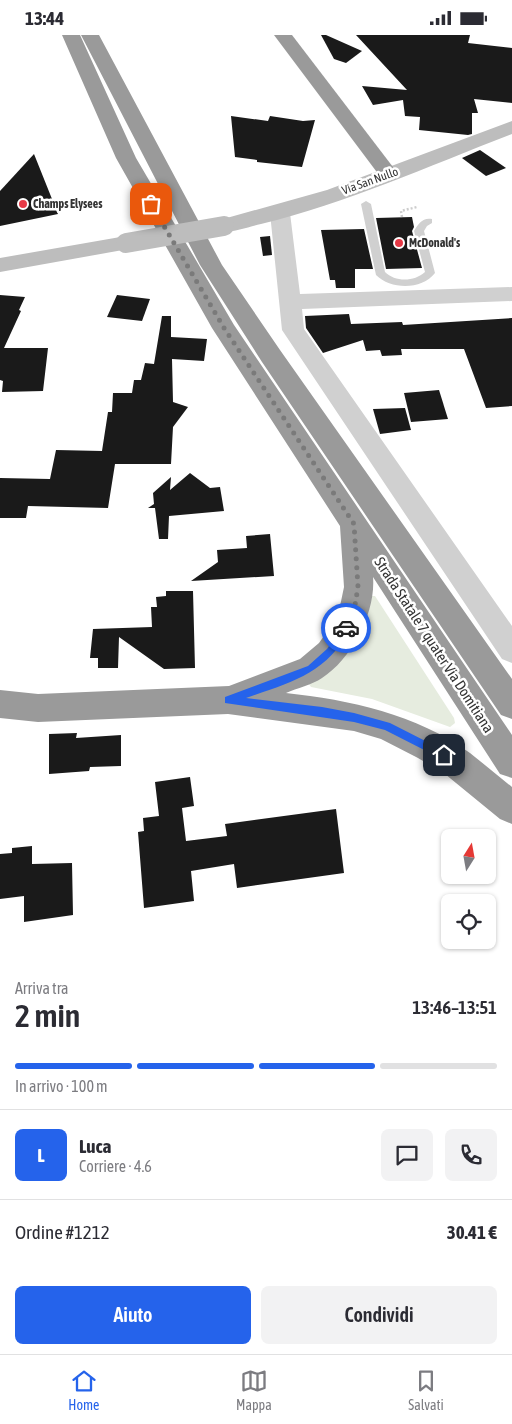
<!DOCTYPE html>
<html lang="it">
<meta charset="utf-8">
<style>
body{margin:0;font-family:"Asap Condensed",sans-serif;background:#f2f2f3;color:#2b2b33;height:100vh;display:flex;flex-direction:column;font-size:19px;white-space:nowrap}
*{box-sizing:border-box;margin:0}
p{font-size:16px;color:#7c7c81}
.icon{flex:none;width:28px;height:28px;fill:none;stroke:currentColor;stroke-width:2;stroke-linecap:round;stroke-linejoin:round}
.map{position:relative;height:929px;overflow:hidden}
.sheet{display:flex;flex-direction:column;background:#fff;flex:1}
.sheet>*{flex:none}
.needle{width:32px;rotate:11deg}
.controls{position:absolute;left:441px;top:794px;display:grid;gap:10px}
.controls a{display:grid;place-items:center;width:55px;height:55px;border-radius:8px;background:#fff;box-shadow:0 1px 4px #0004;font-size:25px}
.pin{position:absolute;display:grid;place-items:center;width:42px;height:42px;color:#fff;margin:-21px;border-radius:10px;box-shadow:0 2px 8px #0006}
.courier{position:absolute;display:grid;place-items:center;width:50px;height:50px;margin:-25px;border:4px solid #2563eb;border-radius:50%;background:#fff;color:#222;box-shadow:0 1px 6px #0007}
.summary em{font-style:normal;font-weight:600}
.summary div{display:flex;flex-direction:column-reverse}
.summary{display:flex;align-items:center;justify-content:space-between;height:85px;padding:0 15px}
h1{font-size:32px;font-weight:600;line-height:38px}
.bar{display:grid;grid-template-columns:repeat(4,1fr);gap:8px 5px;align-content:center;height:60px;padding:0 15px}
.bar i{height:6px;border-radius:4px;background:#e1e1e2}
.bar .selected{background:#2563eb}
.bar p{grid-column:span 4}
.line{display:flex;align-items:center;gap:12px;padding:0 15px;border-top:1px solid #e1e1e2}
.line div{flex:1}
.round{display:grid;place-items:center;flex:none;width:52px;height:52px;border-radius:8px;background:#f2f2f3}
.cta{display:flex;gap:10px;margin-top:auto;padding:10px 15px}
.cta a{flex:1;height:58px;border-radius:8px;background:#2563eb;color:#fff;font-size:20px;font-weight:600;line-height:58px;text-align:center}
.cta a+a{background:#f2f2f3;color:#2b2b33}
.status{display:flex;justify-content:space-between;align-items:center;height:35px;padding:0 25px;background:#fff;direction:ltr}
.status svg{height:14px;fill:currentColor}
.dock{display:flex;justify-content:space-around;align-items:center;height:70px;border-top:1px solid #e1e1e2;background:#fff;font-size:14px;color:#7c7c81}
.dock a{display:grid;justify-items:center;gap:2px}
.dock .selected{color:#2563eb}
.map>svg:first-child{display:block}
.green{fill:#e6ecdf}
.building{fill:#1a1a1a}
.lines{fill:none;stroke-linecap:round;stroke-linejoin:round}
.path{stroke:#cdcdcd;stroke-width:2.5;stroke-dasharray:2 2;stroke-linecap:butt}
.lane{fill:#d0d0d0;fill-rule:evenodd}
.street{fill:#d0d0d0;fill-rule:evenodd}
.secondary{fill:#bdbdbd;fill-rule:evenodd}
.highway{fill:#9a9a9a;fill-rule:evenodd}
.secondary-bridge{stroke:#bdbdbd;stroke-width:20}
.route{fill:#2563eb}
.done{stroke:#7a7a7a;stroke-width:5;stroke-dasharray:0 9}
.poi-dot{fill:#e63946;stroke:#fff;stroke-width:2}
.labels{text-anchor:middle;stroke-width:5;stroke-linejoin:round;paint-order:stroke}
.far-street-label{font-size:12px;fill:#333;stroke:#fff}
.far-poi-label{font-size:12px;font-weight:bold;fill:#333;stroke:#fff;text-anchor:start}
.street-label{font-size:15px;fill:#333;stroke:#fff}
</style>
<div class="status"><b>13:44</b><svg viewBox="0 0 49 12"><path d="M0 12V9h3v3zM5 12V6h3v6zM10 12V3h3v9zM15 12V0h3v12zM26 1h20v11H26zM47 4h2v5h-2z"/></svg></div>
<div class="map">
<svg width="512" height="929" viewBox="0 0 512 929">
<rect width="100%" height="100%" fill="#fff"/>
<path class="green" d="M372 561H375L454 683 455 688 450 692 372 664 311 652 309 649C349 622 361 609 372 561Z"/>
<g class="building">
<polygon points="321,0 326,0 362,16 346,28 334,24"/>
<polygon points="356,0 470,0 468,8 512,13 512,68 474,64 478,78 472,78 472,99 468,100 419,95 420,82 405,81 403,65 373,70 362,51 407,55"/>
<polygon points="231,81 268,86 270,81 303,86 315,85 302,132 257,127 257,125 235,122"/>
<polygon points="480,115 506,133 486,141 462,123"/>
<polygon points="34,119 58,179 0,191 0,156"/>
<polygon points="412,182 414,192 412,196 422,233 386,234 376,183"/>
<polygon points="364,194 373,234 355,234 355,253 336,253 335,245 330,245 321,195"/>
<polygon points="270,201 272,220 263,221 260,202"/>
<polygon points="0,260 25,262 19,275 21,276 4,313 48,313 43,356 2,357 3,346 0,345"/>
<polygon points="117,260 150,264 142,286 107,282"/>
<polygon points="349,279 351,289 402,287 403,290 512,283 512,371 486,373 464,314 401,314 402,320 382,321 380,315 366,316 363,305 323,318 306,293 305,281"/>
<polygon points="162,281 171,281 171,302 207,304 204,326 172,324 173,367 188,372 173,392 171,429 115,429 108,473 28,471 26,483 0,483 0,443 50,444 56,415 102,416 108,377 112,377 113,358 132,358 134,345 141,345 145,328 154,329"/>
<polygon points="439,355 448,384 411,387 404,358"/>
<polygon points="405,373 411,395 380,399 373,374"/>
<polygon points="190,438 210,453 220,452 224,476 169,481 168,504 159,504 155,473 148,473 154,469 153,458 171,442 170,455"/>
<polygon points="270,499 274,541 191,546 218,527 217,515 247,513 246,501"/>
<polygon points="166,556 193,556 195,633 164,634 119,602 118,633 98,633 98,623 90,623 93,594 152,592 151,572 157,572 156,562 166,561"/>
<polygon points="77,698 76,703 121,700 121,731 90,732 89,736 49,739 49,699"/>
<polygon points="190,742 194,771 182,773 186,806 227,801 225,789 336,774 344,838 237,853 234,829 191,836 194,866 144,873 138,797 144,796 143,783 159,781 155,747"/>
<polygon points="32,811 32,829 72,828 73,880 24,887 24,861 0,864 0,819 12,818 12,813"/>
</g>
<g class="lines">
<polyline class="path" points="402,182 401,176 417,172"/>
<path class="lane" d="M366 166 371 169 385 237C395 247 414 247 425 237L414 196C418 189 423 182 432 184V188L427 191 424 196 435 238C422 255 391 255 376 240L361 169Z"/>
<polygon class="street" points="280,172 287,174 290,178 300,259 512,252 512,266 302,274 304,294 512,591 512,628 502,624 282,295 270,178 273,174"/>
<g class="secondary">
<path d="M512 86V99C429 131 347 168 261 189 247 192 230 199 216 196L213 191 216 186 327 155Z"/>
<polygon points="126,201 134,203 137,208 134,213 0,237 0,223"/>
</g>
<g class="highway">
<path d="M62 0H80L136 123 234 290 512 700V743L500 739 373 542C376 577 352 624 322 643 312 650 297 653 286 658 350 665 416 679 470 718 484 729 498 741 512 752V789L500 784 445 739 418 723 381 704 354 696 228 679 38 687 0 683V655L38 659 229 651 300 624 319 608 333 588 339 576 344 552 340 491 212 293 116 123Z"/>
<polygon points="81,0 99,0 222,230 280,315 512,644 512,684 501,680 262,327 200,230"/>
<polygon points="274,0 292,0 396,136 399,140 396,144 389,146 382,144"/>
</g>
<polyline class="secondary-bridge" points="126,208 224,191"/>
</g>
<path class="route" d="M346 590 351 593C326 639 292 647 246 663L322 672 354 678 390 688 447 717V723H440L385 695 354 687 225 668V662L308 631 327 614 343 591Z"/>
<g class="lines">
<polyline class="done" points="151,169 224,293 354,489 358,552 354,576 346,593"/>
</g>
<g class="poi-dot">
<circle cx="23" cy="169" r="5"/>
<circle cx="399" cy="208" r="5"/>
</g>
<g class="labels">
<g class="far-street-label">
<text transform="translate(370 146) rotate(-20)" y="4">Via San Nullo</text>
</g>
<g class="far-poi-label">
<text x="33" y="173">Champs Elysees</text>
<text x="409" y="212">McDonald's</text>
</g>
<g class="street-label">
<text transform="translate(434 610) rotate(57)" y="5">Strada Statale 7 quater Via Domitiana</text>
</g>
</g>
</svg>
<div class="controls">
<a><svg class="needle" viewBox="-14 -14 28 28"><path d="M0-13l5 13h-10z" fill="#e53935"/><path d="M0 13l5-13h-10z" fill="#7c7c81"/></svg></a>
<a><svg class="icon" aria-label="locate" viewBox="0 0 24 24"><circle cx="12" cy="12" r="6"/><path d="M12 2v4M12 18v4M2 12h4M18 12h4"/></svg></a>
</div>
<div class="pin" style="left:151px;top:169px;background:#ea580c"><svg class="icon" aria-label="bag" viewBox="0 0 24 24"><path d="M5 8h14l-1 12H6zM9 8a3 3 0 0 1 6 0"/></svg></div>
<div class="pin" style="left:444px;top:720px;background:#1f2937"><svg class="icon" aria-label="home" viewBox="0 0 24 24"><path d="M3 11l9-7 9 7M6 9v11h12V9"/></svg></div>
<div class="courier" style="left:346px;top:593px"><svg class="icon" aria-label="car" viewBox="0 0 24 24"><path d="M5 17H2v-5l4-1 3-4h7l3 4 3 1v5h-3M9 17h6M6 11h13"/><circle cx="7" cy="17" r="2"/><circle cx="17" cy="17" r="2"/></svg></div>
</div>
<section class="sheet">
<div class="summary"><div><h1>2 min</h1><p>Arriva tra</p></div><em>13:46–13:51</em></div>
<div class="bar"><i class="selected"></i><i class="selected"></i><i class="selected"></i><i></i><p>In arrivo · 100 m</p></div>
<div class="line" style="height:90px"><b class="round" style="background:#2563eb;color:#fff">L</b><div><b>Luca</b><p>Corriere · 4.6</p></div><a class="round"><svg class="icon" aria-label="chat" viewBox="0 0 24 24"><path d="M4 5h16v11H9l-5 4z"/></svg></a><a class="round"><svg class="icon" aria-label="phone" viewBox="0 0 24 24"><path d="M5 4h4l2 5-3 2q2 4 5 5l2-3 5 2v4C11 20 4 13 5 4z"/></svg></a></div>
<div class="line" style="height:65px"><div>Ordine #1212</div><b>30.41 €</b></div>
<div class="cta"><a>Aiuto</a><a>Condividi</a></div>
</section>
<nav class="dock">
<a class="selected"><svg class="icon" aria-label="home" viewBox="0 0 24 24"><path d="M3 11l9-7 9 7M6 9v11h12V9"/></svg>Home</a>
<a><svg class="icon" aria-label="map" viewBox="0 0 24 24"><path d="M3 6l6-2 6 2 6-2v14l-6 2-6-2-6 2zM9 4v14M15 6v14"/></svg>Mappa</a>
<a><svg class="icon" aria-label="saved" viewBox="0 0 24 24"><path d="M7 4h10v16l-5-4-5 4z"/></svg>Salvati</a>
</nav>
